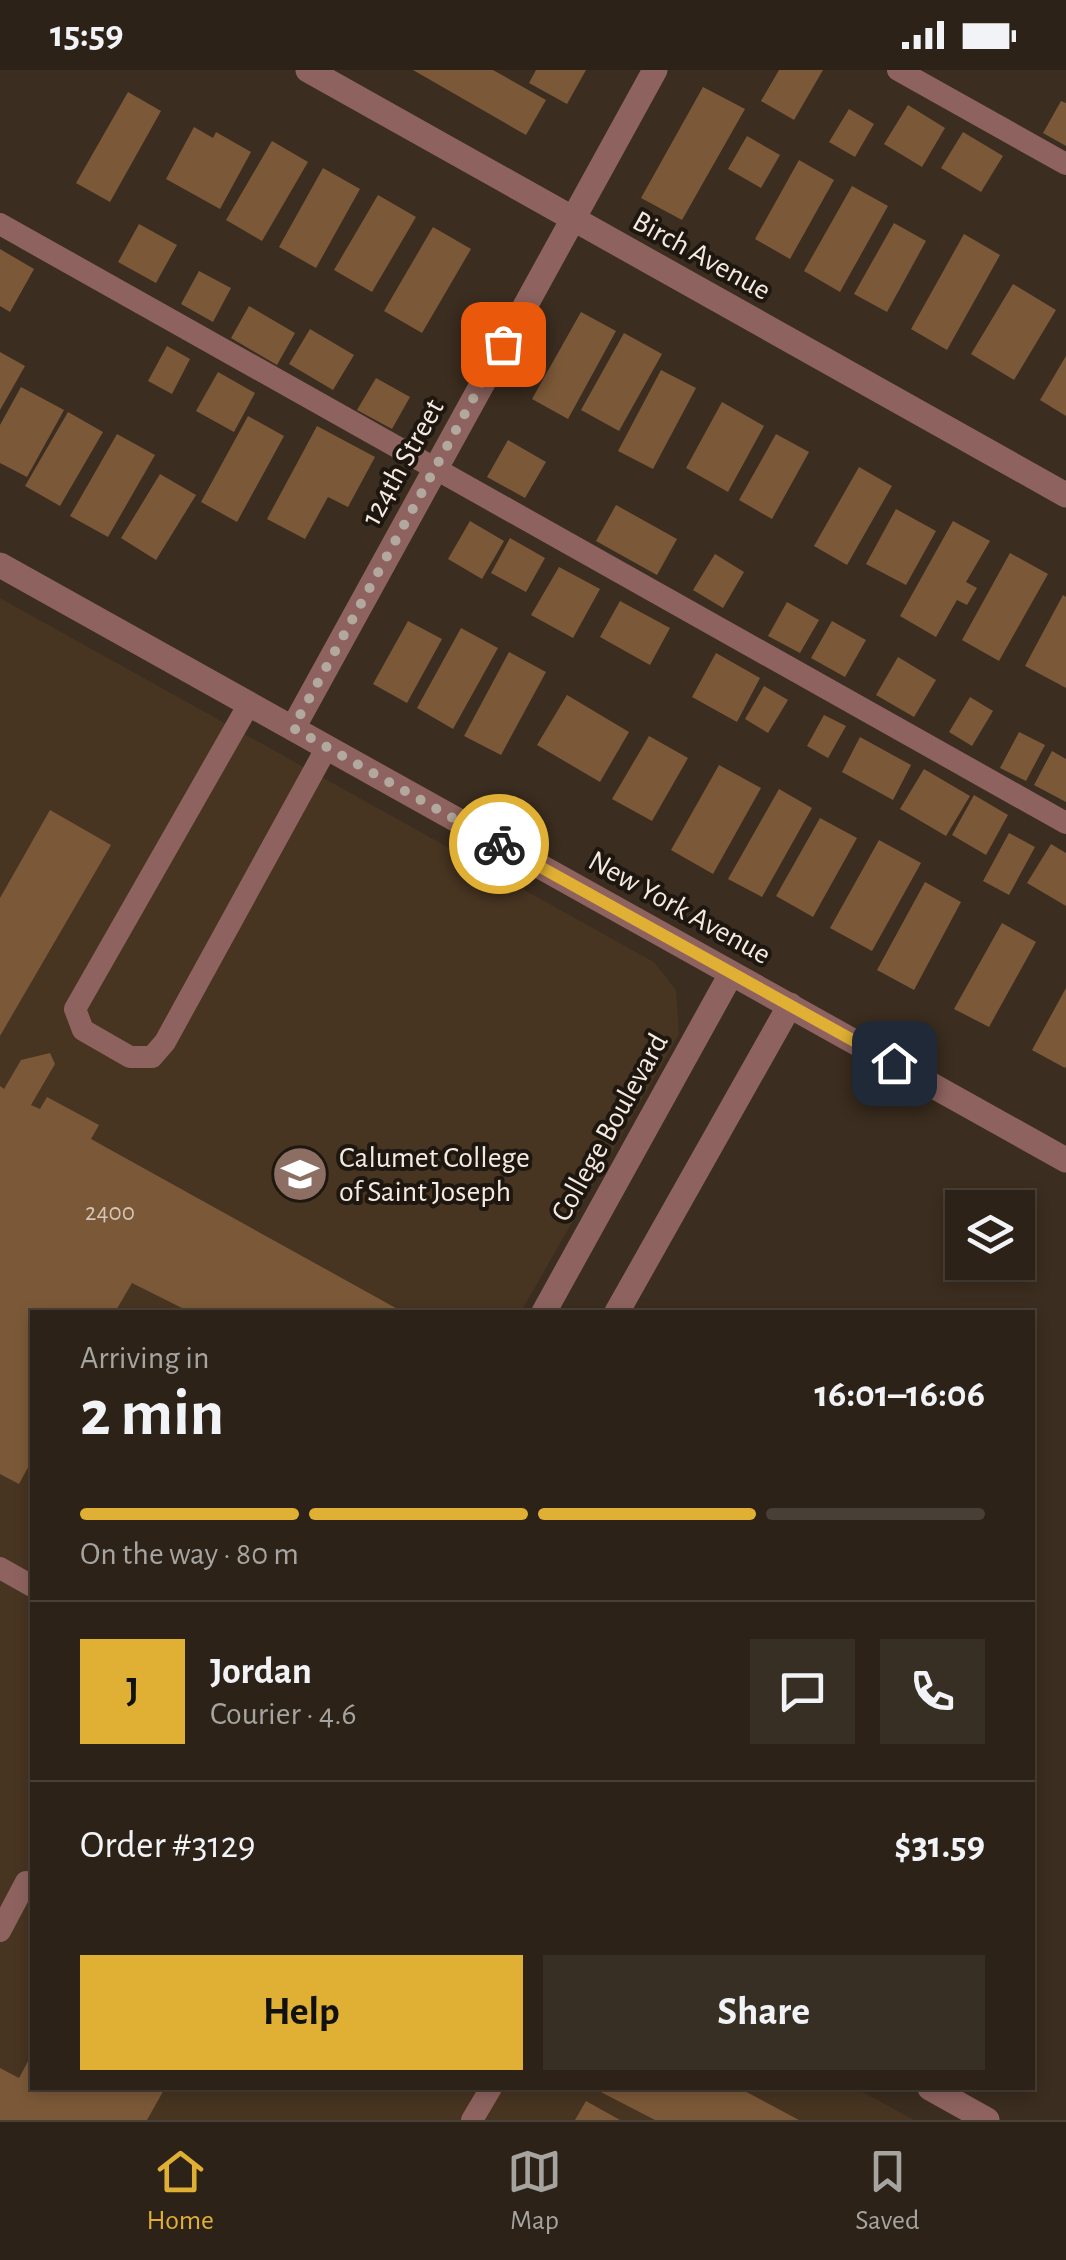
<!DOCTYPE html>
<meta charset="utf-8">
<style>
body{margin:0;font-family:"Alegreya Sans",sans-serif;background:#382f24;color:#f1f3f6;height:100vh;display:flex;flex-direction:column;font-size:38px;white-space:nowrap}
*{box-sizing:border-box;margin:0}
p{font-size:32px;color:#a6a4a1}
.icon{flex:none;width:55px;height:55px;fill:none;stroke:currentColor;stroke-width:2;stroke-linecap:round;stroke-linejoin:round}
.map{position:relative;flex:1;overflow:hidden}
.panel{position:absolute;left:30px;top:1240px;width:1005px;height:780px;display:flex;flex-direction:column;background:#2c2217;border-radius:0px;box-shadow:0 5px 15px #0003,0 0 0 2px #483f36}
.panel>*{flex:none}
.buttons{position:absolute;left:945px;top:1120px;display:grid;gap:20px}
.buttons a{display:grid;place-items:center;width:90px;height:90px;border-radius:0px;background:#2c2217;box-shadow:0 5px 15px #0003,0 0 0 2px #483f36;font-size:50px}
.pin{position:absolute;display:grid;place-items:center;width:85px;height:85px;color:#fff;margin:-42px;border-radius:20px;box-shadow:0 5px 15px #0006}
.courier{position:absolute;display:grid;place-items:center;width:100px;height:100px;margin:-50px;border:8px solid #e0b034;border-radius:50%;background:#fff;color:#222;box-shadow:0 2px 12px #0007}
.head em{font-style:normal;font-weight:600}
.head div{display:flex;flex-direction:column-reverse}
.head{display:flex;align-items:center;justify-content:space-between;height:170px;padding:0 50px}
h1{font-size:65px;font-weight:600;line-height:75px}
.bar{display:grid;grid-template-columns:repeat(4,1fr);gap:15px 10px;align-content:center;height:120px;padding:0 50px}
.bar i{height:12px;border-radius:8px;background:#483f36}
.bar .active{background:#e0b034}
.bar p{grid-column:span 4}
.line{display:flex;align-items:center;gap:25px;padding:0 50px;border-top:2px solid #483f36}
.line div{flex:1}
.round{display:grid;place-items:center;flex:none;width:105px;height:105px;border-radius:0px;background:#382f24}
.action{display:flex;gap:20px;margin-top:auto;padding:20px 50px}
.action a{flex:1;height:115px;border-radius:0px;background:#e0b034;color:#111;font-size:40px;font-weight:600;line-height:115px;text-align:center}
.action a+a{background:#382f24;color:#f1f3f6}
.status{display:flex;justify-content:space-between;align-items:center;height:70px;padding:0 50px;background:#2c2217;direction:ltr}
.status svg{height:28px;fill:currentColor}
.menu{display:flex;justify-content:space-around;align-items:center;height:140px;border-top:2px solid #483f36;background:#2c2217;font-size:28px;color:#a6a4a1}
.menu a{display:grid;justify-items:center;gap:5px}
.menu .active{color:#e0b034}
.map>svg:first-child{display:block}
.built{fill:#473421}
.building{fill:#7b5938}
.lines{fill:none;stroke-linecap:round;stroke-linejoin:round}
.service{stroke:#8e635f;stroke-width:22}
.minor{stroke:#8e635f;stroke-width:25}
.tertiary{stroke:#8e635f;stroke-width:25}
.done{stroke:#b3a89d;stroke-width:10;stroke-dasharray:0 18}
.route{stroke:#e0b034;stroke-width:12}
.labels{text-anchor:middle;stroke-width:8;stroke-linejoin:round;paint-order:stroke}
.number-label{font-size:25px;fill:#d6c6b7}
.street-label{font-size:30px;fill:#f4eae1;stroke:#1d1710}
.poi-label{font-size:30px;fill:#f4eae1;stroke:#1d1710;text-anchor:start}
</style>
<div class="status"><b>15:59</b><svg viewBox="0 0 49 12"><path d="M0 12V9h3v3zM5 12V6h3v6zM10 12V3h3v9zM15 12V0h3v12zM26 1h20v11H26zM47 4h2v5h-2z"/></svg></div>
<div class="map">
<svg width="1066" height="2050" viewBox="0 0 1066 2050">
<rect width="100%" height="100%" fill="#3b2d1f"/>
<polygon class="built" points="0,528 654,892 676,920 679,964 521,1242 32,1242 32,2018 855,2018 914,2050 0,2050"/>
<g class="building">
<polygon points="413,0 493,0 546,30 526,65"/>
<polygon points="536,0 586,0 567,34 529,13"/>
<polygon points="779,0 823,0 794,50 761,31"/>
<polygon points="703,17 745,39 682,150 641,128"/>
<polygon points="128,22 161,41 110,132 76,113"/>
<polygon points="1061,31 1066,33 1066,76 1043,63"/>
<polygon points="908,35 945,58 922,97 884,74"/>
<polygon points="849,39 874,54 855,87 829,72"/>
<polygon points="194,57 213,68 216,62 251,82 220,139 166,109"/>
<polygon points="963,62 1003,86 981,122 941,98"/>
<polygon points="747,66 780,85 761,118 728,99"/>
<polygon points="272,71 308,92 262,171 226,150"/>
<polygon points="799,90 834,110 790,189 755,169"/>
<polygon points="323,98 360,119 316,198 279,177"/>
<polygon points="852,116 888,136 840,222 804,201"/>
<polygon points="378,125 416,147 372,222 334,200"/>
<polygon points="894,153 926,171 887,242 854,224"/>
<polygon points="139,154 177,175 156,213 118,192"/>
<polygon points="433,157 471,179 422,263 384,241"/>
<polygon points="964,164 1000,185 947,280 911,259"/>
<polygon points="0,179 34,199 10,242 0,236"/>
<polygon points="199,201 231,218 213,252 181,234"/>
<polygon points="1013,214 1056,240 1014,310 971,284"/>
<polygon points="249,236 295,263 277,295 231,268"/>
<polygon points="581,242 616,261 568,349 532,329"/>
<polygon points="310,259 354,285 333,320 289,294"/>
<polygon points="624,263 662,284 619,361 581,340"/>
<polygon points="167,276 190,289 172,324 148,311"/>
<polygon points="0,282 25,296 0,340"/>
<polygon points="1066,286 1066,346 1040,330"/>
<polygon points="661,300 696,318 653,399 618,381"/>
<polygon points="218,302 255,323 234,362 196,341"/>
<polygon points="376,308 410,327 392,359 357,340"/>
<polygon points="21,317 64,340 27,407 0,393 0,355"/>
<polygon points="722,332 764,356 728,422 686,398"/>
<polygon points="68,342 103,362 60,436 25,416"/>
<polygon points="248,346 284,366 237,452 201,432"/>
<polygon points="317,356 375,387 348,437 328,427 305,469 267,449"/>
<polygon points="117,364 155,385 108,467 70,446"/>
<polygon points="776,364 809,382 772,449 739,430"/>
<polygon points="508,370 546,392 525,428 487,407"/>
<polygon points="859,397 892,416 847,495 814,476"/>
<polygon points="160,404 196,425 156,490 121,468"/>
<polygon points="616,435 677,469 657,505 596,471"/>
<polygon points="896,439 936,461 906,515 866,494"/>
<polygon points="470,451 504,471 482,509 448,489"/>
<polygon points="953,451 990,471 966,512 977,518 967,535 957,530 936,567 900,546"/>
<polygon points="510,468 545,488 526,522 491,503"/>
<polygon points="1010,483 1048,504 999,591 962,570"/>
<polygon points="715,484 744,502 723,538 693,520"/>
<polygon points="559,497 600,519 573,568 531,545"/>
<polygon points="1063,525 1066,527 1066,618 1025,596"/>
<polygon points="620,531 670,558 650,595 600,567"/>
<polygon points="787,532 819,550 800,583 768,566"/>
<polygon points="408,551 442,569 407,633 373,614"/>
<polygon points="832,551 866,570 845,607 811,588"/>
<polygon points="461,558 498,578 453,659 417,638"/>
<polygon points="509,582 546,602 501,685 464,666"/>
<polygon points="716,583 760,608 737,652 692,627"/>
<polygon points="898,587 936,610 914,647 876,625"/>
<polygon points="764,616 788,630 768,663 745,649"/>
<polygon points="567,625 629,662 600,712 537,675"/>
<polygon points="970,627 993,641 972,676 949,662"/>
<polygon points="824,645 846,656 828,688 807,676"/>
<polygon points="1019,662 1045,675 1026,711 1000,698"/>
<polygon points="649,666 688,688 652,751 612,729"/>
<polygon points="860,667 911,695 893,730 842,702"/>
<polygon points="1052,681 1066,689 1066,732 1034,715"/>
<polygon points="719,695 761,718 713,804 671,780"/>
<polygon points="924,699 970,726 946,766 900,739"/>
<polygon points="779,719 812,738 762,827 728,809"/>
<polygon points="974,725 1008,745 986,785 952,765"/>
<polygon points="50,740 111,775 0,966 0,828"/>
<polygon points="820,748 857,768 813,847 776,826"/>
<polygon points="1009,763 1035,777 1009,825 983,811"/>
<polygon points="879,770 921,793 872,881 830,858"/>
<polygon points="1051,774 1066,783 1066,836 1027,813"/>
<polygon points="925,812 961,832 914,920 877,900"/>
<polygon points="1002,853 1036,872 989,957 954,939"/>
<polygon points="1066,918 1066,996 1065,998 1032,980"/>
<polygon points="50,983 55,994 31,1035 40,1039 47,1027 99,1055 91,1069 403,1242 190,1242 132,1213 115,1242 32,1242 32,1390 19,1414 0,1404 0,1016 4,1019 21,990"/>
<polygon points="32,1984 32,2018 165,2018 147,2050 0,2050 0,1998 19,2008"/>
<polygon points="593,2018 739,2018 799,2050 655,2050"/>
<polygon points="586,2031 620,2050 575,2050"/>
</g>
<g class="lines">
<g class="service">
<polyline points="898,0 1066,94"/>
<polyline points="0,154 1066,753"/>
<polyline points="249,634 75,939 83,960 130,987 152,987 165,972 327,677"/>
<polyline points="0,1498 32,1516"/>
<polyline points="0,1861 26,1812"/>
<polyline points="472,2050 491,2018"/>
</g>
<g class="minor">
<polyline points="308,0 1066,425"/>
<polyline points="293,658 655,0"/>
<polyline points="544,1242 731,904"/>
<polyline points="617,1242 790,935"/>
<polyline points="930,2018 987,2050"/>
</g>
<polyline class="tertiary" points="0,495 1066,1090"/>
</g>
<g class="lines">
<polyline class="done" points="499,774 293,658 503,274"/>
<polyline class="route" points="499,774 894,993"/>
</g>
<defs>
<g id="university-disc" transform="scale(2.875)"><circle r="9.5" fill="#8d6e63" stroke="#1d1710"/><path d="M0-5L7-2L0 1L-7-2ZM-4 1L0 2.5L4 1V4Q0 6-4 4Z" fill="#fff"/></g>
</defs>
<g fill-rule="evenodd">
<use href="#university-disc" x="300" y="1104"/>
</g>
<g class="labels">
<g class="number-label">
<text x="110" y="1150">2400</text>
</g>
<g class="street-label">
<text transform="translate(702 185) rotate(29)" y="10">Birch Avenue</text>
<text transform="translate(402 392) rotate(-61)" y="10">124th Street</text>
<text transform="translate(680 837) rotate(29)" y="10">New York Avenue</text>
<text transform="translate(609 1057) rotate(-61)" y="10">College Boulevard</text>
</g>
<g class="poi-label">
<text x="339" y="1097">Calumet College<tspan x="339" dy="34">of Saint Joseph</tspan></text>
</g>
</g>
</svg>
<div class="buttons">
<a><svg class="icon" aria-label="layers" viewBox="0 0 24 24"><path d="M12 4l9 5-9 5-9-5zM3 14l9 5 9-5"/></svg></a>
</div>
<div class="pin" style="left:503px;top:274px;background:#ea580c"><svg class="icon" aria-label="bag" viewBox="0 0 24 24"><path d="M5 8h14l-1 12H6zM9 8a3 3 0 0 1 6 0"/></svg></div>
<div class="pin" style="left:894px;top:993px;background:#1f2937"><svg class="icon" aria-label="home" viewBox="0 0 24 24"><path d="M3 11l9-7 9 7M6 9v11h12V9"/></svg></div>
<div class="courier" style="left:499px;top:774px"><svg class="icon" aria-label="bike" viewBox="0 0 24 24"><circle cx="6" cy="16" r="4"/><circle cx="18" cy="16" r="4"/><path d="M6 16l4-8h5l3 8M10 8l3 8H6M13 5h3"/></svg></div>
<section class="panel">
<div class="head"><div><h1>2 min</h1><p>Arriving in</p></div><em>16:01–16:06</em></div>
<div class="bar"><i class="active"></i><i class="active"></i><i class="active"></i><i></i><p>On the way · 80 m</p></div>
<div class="line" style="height:180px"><b class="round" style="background:#e0b034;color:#111">J</b><div><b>Jordan</b><p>Courier · 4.6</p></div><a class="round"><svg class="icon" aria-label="chat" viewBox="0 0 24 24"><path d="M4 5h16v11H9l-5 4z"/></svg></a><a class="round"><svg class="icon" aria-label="phone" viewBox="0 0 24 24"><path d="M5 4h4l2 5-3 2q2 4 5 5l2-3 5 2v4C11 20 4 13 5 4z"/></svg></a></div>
<div class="line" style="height:130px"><div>Order #3129</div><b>$31.59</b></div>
<div class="action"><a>Help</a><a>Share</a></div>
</section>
</div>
<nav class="menu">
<a class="active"><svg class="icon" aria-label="home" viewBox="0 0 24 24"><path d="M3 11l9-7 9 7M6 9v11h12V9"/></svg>Home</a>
<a><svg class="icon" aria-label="map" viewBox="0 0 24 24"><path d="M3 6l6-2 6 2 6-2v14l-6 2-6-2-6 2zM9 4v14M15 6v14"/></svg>Map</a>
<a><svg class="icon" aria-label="saved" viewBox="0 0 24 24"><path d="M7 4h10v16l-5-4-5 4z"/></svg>Saved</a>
</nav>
